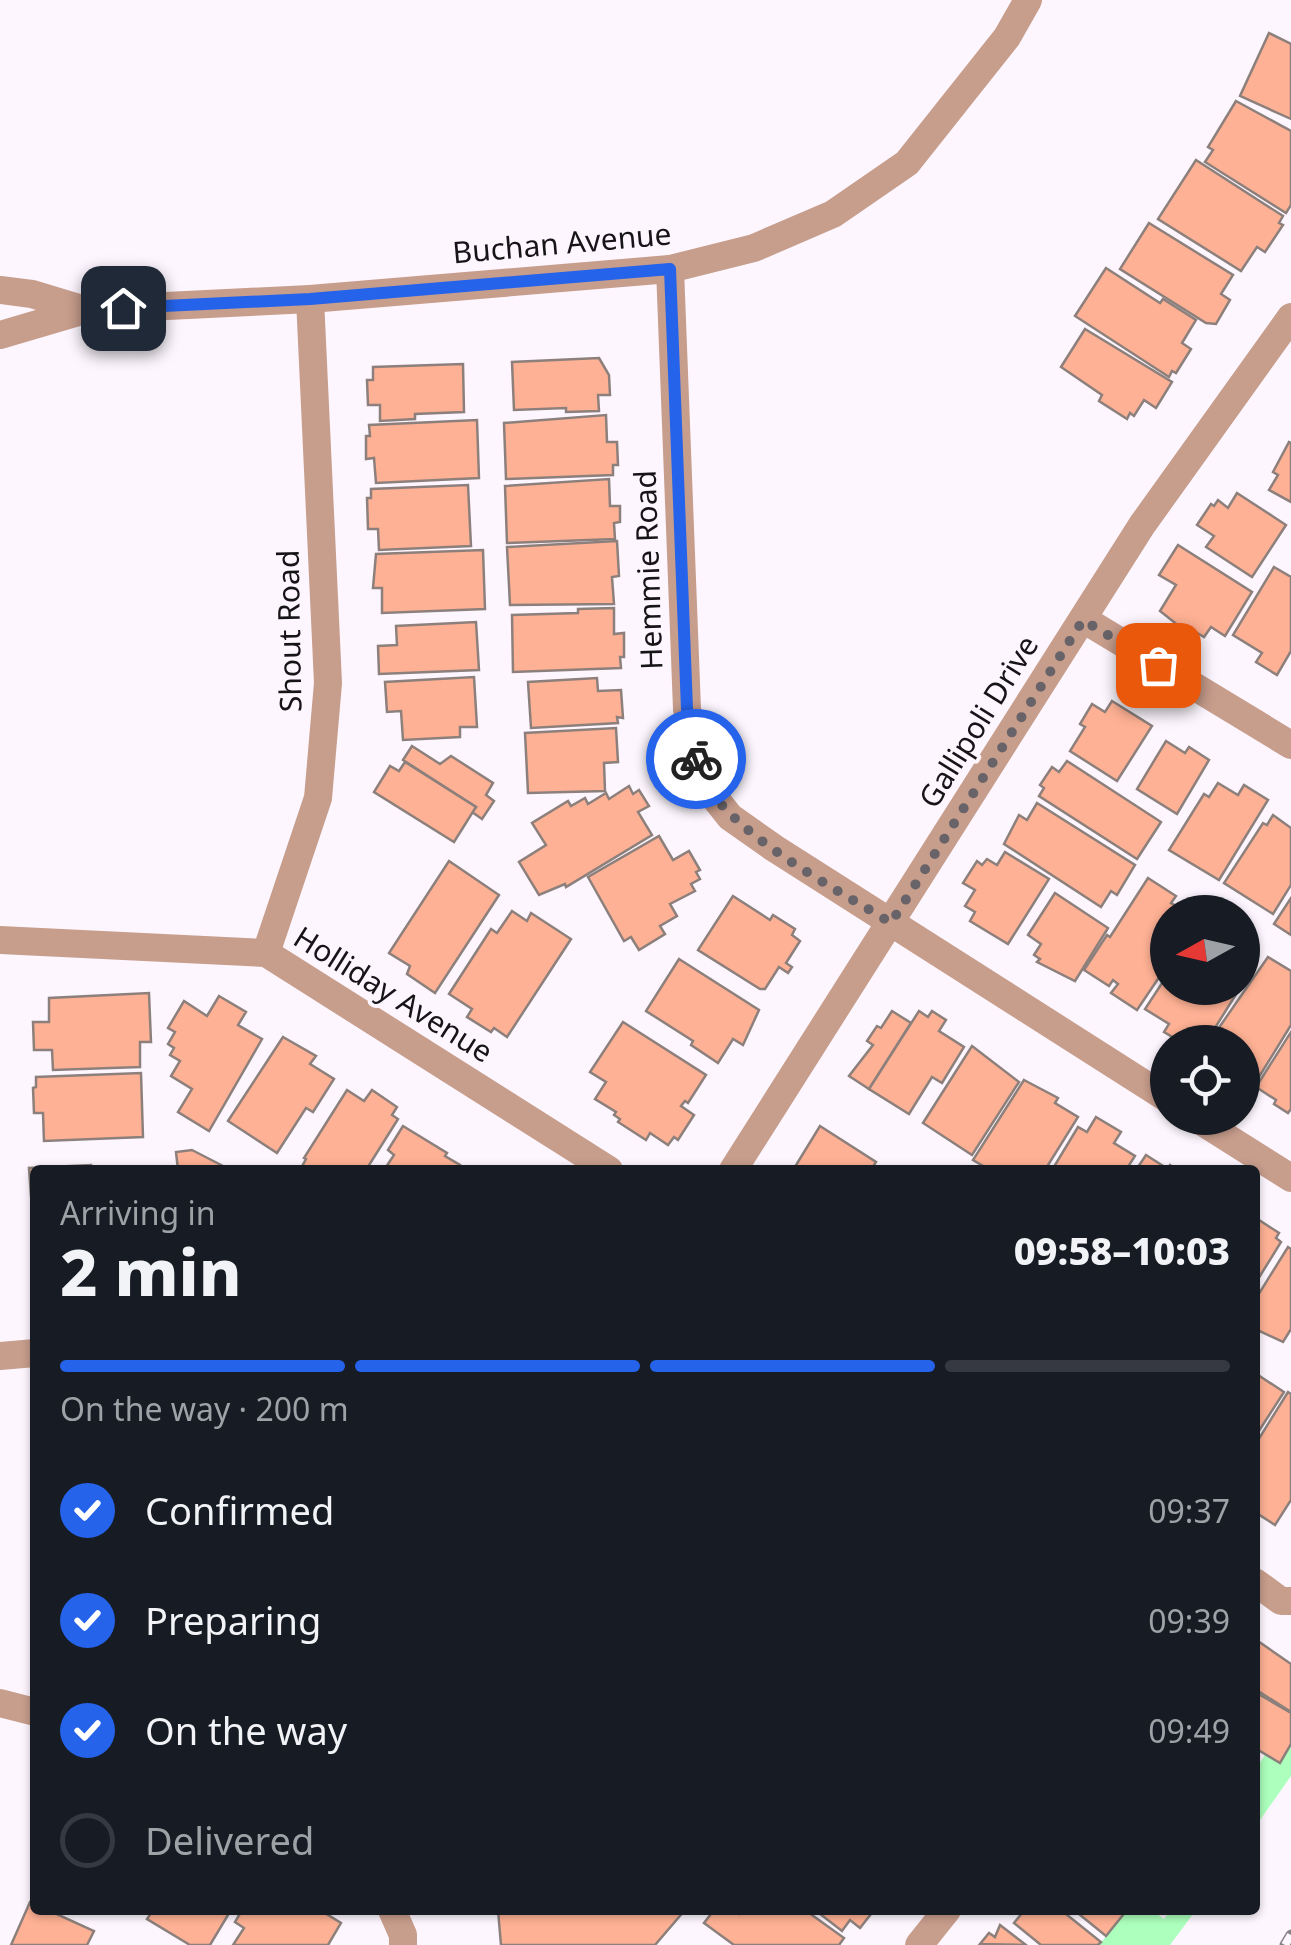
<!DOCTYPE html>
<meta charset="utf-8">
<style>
body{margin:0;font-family:"Noto Sans",sans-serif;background:#20242c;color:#f1f3f6;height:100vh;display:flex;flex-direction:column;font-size:38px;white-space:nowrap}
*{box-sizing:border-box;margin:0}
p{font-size:32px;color:#9ea1a6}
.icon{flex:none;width:55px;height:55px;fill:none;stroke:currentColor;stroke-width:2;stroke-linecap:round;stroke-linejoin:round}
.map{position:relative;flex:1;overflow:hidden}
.details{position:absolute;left:30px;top:1165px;width:1230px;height:750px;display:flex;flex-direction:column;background:#171b24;border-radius:10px;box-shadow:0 2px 8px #0004}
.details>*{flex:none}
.needle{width:65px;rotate:262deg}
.buttons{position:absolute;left:1150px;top:895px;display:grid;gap:20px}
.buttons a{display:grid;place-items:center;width:110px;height:110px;border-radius:50%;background:#171b24;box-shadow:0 2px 8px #0004;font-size:50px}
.pin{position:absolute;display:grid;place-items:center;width:85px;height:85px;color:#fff;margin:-42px;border-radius:20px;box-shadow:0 5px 15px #0006}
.courier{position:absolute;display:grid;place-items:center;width:100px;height:100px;margin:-50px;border:8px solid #2563eb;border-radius:50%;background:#fff;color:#222;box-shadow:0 2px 12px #0007}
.summary em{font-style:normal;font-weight:800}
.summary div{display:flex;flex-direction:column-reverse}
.summary{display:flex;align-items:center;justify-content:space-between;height:170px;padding:0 30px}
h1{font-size:65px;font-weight:800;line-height:75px}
.bar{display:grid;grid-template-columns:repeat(4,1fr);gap:15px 10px;align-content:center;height:120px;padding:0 30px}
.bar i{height:12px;border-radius:8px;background:#363941}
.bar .selected{background:#2563eb}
.bar p{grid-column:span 4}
ol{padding:0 30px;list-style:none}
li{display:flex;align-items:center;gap:30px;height:110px}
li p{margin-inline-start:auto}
li .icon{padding:10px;border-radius:50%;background:#2563eb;color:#fff;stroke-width:4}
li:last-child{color:#9ea1a6}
li i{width:55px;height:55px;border:5px solid #363941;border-radius:50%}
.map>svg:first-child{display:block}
.green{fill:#acffbc}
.building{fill:#feb194;stroke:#8d807c;stroke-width:2.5}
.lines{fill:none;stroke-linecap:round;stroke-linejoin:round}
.minor{stroke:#c79d8c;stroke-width:28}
.tertiary{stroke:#c79d8c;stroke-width:28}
.rail-casing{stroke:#878288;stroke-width:11}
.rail{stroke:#fdf6fe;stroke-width:8;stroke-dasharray:22;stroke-linecap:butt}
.done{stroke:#686368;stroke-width:10;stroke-dasharray:0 18}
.route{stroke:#2563eb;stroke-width:12}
.labels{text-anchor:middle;stroke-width:8;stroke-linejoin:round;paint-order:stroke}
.street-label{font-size:30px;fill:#171417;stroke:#fdf6fe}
</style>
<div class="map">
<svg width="1291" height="1945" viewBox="0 0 1291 1945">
<rect width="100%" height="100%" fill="#fdf6fe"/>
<g class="green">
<polygon points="1291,1744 1291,1776 1255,1827 1255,1770 1265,1755 1280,1763"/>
<polygon points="1127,1910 1151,1910 1164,1919 1171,1910 1196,1910 1170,1945 1099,1945"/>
</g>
<g class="building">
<polygon points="1269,33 1291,44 1291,119 1240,96"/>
<polygon points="1236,101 1291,131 1291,205 1286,213 1205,162 1213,150 1208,147"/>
<polygon points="1196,160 1283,216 1279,223 1283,225 1265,252 1257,247 1241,271 1158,219"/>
<polygon points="1149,223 1233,275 1221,294 1230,300 1216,324 1206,323 1120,269"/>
<polygon points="1106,268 1160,303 1163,299 1196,320 1182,343 1191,349 1176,373 1172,371 1169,377 1075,316"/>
<polygon points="1085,329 1172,382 1156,408 1144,400 1134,416 1130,413 1127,419 1099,401 1102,395 1061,367"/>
<polygon points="599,358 609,375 610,395 598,395 599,411 566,412 566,408 514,410 512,362"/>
<polygon points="463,364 464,412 415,414 415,419 380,421 380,405 368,405 367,380 373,380 373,367"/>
<polygon points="606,415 607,442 617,442 618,465 613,465 613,475 506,479 504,423"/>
<polygon points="477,420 479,478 376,483 374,458 366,459 366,436 370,436 369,425"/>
<polygon points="1289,442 1291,443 1291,502 1269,490 1278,475 1273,472"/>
<polygon points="609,479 610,506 620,506 620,522 614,523 615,539 507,543 505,486"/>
<polygon points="468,485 471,546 379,550 378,529 368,529 367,498 371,498 371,489"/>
<polygon points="1237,493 1286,525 1252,577 1206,547 1214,536 1197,525 1211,504 1214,506 1218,500 1228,508"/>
<polygon points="617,541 619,576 612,577 614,604 510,605 507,547"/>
<polygon points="1178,545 1252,592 1225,636 1211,627 1204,637 1197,633 1194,638 1160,611 1176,585 1159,575"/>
<polygon points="483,550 485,609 382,613 382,588 373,588 376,554"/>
<polygon points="1274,567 1291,577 1291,651 1277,675 1256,662 1262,653 1233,635"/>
<polygon points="614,608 614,634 624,633 624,657 620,657 621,668 513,672 512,615 578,613 578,609"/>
<polygon points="476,622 479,670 379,674 378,646 397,645 396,626"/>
<polygon points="474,677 477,727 460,727 460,737 403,740 401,711 387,712 385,682"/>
<polygon points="597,678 598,691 621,690 623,718 617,717 618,723 531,728 528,682"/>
<polygon points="1112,701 1152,726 1117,781 1070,751 1085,727 1080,724 1092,704 1105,712"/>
<polygon points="616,728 618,762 604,763 605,791 528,793 525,733"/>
<polygon points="1166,741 1185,753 1189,747 1209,760 1177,814 1137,789"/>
<polygon points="412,746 440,764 451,756 493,783 486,795 494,801 482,819 472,812 476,807 403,760"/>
<polygon points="1067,761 1161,822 1137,859 1039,796 1044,788 1040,785 1052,767 1059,772"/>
<polygon points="405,762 476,807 454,842 374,792 390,766 399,771"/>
<polygon points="1218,783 1238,795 1244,785 1268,800 1219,880 1169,850 1204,794 1209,797"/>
<polygon points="629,786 633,794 639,790 649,806 638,812 652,835 566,887 565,884 539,895 519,862 546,845 532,823 568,801 571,806 585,798 588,804 606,793 609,799"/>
<polygon points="1037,803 1135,865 1117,895 1111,891 1101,907 1004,844 1019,815 1027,820"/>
<polygon points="1273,815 1291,828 1291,885 1273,914 1224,883 1263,823 1267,825"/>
<polygon points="659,836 673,860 689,851 700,870 696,872 700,879 691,884 695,891 670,904 677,916 660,926 665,934 639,950 631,937 624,941 588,877"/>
<polygon points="1005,852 1049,879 1008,944 970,921 975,912 965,906 975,890 963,883 977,861 982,865 987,859 997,865"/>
<polygon points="449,861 499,895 435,993 407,974 410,966 389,953"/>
<polygon points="1148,878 1176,896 1171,903 1186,912 1168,912 1168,964 1137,1010 1111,993 1118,984 1113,980 1109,986 1084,970 1107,935 1110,937"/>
<polygon points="1055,893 1108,928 1075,981 1037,962 1040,959 1034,955 1041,944 1028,935"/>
<polygon points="733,896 770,920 773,915 795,929 792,935 800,941 786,963 792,967 788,973 779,967 765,989 760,989 698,950"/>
<polygon points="1291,898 1291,935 1274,924"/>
<polygon points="512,911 527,921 531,913 571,939 507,1037 494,1028 491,1032 467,1017 472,1009 449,994 491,929 497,933"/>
<polygon points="1268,957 1291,971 1291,1025 1254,1085 1242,1078 1242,1042 1209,1042"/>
<polygon points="679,959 759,1010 743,1045 733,1039 718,1063 691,1045 693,1041 646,1011"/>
<polygon points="1168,974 1168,988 1240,988 1208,1039 1204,1036 1200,1042 1181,1042 1164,1032 1169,1024 1145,1009"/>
<polygon points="149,993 151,1042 140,1042 140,1067 53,1070 52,1050 34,1050 33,1022 49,1022 49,998"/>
<polygon points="219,996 246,1012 238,1025 262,1039 209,1131 178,1112 192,1089 171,1076 180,1061 170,1055 174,1048 168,1044 175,1032 168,1028 184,1001 207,1016"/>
<polygon points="892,1011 911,1023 869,1089 849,1076 873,1045 867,1041 877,1026 881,1028"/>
<polygon points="919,1011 928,1017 932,1011 946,1020 939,1031 964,1047 942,1083 932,1077 909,1114 869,1089"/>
<polygon points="623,1022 706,1075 688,1103 685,1101 681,1106 694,1115 678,1140 674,1137 668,1145 650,1133 646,1140 618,1122 620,1119 614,1115 616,1112 595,1099 606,1082 590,1072"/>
<polygon points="1291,1032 1291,1109 1288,1113 1274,1104 1276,1100 1256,1087"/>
<polygon points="283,1037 316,1056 310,1064 334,1079 313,1112 306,1108 277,1153 228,1121"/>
<polygon points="972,1046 1019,1082 972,1155 923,1123"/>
<polygon points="141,1073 143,1137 44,1141 43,1113 34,1113 33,1088 36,1087 36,1077"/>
<polygon points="1024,1080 1058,1098 1055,1103 1078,1117 1045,1170 990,1170 973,1160"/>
<polygon points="347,1090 364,1101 372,1090 397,1107 392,1115 398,1119 366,1170 300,1170 306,1159 304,1158"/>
<polygon points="1096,1117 1121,1132 1114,1143 1135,1156 1126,1170 1052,1170 1078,1127 1087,1132"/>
<polygon points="403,1126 447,1153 445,1156 460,1165 457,1170 384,1170 394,1155 388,1150"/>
<polygon points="820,1126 876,1162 871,1170 793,1170"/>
<polygon points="192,1150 225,1167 224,1170 178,1170 176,1152"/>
<polygon points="1146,1155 1168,1169 1170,1165 1178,1170 1136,1170"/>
<polygon points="91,1165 91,1170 35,1170 34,1203 34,1196 31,1196 29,1168"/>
<polygon points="1256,1218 1279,1233 1276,1238 1281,1242 1255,1284"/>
<polygon points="1288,1247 1291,1249 1291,1329 1283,1342 1255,1329 1255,1300"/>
<polygon points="1255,1373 1284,1392 1255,1437"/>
<polygon points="1288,1392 1291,1394 1291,1500 1275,1525 1255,1512 1255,1445"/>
<polygon points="1255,1639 1291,1664 1291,1712 1255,1689"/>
<polygon points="1255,1692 1291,1713 1291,1744 1280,1763 1255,1748"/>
<polygon points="30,1902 35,1904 35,1910 48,1910 94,1931 87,1945 11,1945"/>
<polygon points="153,1910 231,1910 210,1945 190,1945 147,1919"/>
<polygon points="242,1910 320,1910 341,1923 328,1945 233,1945 244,1928 235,1922"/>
<polygon points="498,1910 685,1910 655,1945 501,1945"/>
<polygon points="714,1910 733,1910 739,1914 741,1910 805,1910 844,1938 839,1945 734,1945 704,1923"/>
<polygon points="815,1910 865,1910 871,1914 860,1928 850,1920 842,1931"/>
<polygon points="1019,1910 1061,1910 1101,1942 1098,1945 1041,1945 1014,1923 1022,1913"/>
<polygon points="1074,1910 1127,1910 1106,1936"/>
<polygon points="1000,1925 1026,1945 980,1944 989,1933 995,1937"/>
</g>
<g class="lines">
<g class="minor">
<polyline points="670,269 687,709 699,778 730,817 774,848 1168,1099"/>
<polyline points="1083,619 1291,745"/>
<polyline points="0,940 266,953 609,1170"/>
<polyline points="266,953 318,798 328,683 310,299"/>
<polyline points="1196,1118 1291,1178"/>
<polyline points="733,1170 1142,525 1291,317"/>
<polyline points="0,1356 35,1353"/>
<polyline points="1255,1582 1281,1601 1291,1601"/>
<polyline points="0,1703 35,1712"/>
<polyline points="392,1910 403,1935 403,1945"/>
<polyline points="919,1945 947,1910"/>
</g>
<g class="tertiary">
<polyline points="0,290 32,294 85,310"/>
<polyline points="0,335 85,310 310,299 670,269 754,248 833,214 907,163 1007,37 1028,0"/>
</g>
<g class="rail-casing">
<polyline id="rail" points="1285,1945 1291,1935"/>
</g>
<use href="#rail" class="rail"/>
</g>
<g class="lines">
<path class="done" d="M696 759C708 824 836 888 891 923L1083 620 1158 665"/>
<polyline class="route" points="123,308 310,299 670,269 687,709 696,759"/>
</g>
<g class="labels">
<g class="street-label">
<text transform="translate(562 244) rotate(-5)" y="10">Buchan Avenue</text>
<text transform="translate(649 570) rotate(-92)" y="10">Hemmie Road</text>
<text transform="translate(290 631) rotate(-91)" y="10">Shout Road</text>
<text transform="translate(979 722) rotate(-58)" y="10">Gallipoli Drive</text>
<text transform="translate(393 995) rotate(32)" y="10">Holliday Avenue</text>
</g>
</g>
</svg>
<div class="buttons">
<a><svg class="needle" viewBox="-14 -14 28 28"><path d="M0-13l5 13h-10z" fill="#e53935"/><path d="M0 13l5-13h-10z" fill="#9ea1a6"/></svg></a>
<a><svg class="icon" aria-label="locate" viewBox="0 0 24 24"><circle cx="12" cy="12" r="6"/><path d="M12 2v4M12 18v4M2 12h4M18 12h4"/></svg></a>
</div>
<div class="pin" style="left:1158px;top:665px;background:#ea580c"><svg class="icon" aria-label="bag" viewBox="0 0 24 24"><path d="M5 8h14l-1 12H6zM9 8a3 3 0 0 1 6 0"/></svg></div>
<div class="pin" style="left:123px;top:308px;background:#1f2937"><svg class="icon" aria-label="home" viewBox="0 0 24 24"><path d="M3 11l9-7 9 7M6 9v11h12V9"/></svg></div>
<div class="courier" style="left:696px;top:759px"><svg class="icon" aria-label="bike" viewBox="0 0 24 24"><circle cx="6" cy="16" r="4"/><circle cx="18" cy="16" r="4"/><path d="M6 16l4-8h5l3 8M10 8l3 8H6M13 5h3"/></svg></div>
<section class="details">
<div class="summary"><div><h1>2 min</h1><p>Arriving in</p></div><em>09:58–10:03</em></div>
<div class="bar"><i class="selected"></i><i class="selected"></i><i class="selected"></i><i></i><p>On the way · 200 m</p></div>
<ol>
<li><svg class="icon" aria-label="check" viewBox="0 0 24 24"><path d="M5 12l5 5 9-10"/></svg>Confirmed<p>09:37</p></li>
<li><svg class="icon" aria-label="check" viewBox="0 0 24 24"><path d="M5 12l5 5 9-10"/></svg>Preparing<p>09:39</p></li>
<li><svg class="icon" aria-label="check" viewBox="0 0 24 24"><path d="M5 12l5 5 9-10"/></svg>On the way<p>09:49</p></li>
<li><i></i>Delivered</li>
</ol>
</section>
</div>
